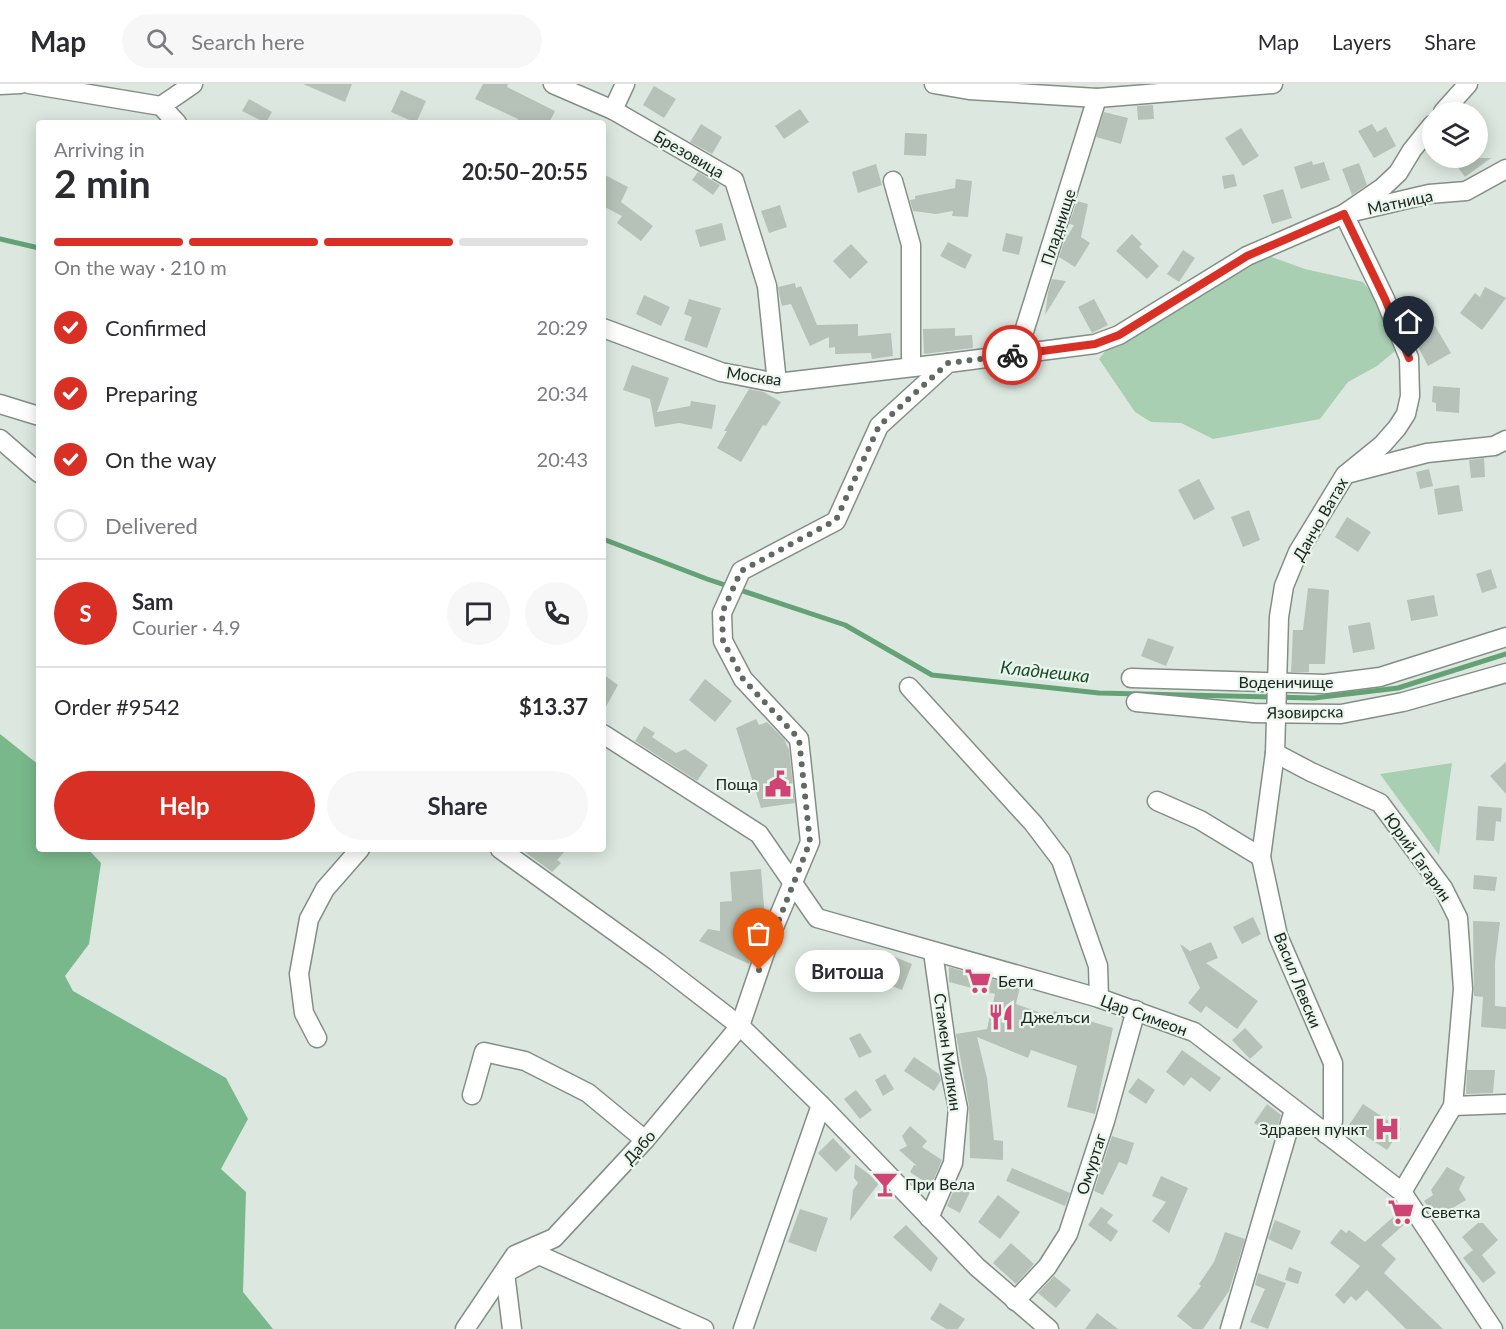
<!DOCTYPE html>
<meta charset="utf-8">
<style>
body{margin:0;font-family:Lato,sans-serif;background:#f7f7f7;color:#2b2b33;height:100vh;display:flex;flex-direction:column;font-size:22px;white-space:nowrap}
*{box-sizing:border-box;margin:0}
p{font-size:20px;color:#7c7c81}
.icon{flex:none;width:33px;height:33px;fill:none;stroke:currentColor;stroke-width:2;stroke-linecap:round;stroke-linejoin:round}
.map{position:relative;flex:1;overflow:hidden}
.side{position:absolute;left:36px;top:36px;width:570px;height:732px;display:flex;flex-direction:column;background:#fff;border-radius:6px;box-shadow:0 3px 15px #0003}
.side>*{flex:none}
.controls{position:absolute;left:1422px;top:18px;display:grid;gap:12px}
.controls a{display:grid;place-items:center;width:66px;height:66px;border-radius:50%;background:#fff;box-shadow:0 3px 15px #0003;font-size:30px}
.pin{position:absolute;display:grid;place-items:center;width:51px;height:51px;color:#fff;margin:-62px -26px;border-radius:50% 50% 50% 0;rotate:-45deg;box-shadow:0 0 6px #0007}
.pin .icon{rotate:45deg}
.courier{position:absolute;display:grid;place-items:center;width:60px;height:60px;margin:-30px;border:4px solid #d93025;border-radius:50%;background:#fff;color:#222;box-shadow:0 2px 8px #0007}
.bubble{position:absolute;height:42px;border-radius:21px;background:#fff;box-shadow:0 3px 15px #0003;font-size:20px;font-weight:700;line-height:42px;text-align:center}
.overview em{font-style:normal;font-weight:700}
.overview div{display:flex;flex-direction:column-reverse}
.overview{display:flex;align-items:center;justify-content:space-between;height:102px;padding:0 18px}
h1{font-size:39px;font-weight:700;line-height:45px}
.bar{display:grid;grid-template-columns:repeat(4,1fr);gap:9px 6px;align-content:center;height:72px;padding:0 18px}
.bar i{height:8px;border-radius:4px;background:#e1e1e2}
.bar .active{background:#d93025}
.bar p{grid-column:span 4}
.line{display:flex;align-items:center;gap:15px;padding:0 18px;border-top:2px solid #e1e1e2}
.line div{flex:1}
.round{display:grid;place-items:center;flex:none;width:63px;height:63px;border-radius:32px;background:#f7f7f7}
ol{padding:0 18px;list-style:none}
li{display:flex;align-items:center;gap:18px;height:66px}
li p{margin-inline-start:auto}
li .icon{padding:6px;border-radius:50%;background:#d93025;color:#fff;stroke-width:4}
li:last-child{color:#7c7c81}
li i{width:33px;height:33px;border:3px solid #e1e1e2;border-radius:50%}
.button{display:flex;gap:12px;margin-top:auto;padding:12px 18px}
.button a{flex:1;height:69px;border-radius:36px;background:#d93025;color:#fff;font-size:24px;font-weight:700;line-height:69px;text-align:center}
.button a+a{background:#f7f7f7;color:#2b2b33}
header{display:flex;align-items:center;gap:36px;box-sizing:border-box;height:84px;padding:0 30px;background:#fff;border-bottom:2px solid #e1e1e2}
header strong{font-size:28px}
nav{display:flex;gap:33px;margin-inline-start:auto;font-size:21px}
.search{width:420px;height:54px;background:#f7f7f7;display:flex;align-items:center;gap:15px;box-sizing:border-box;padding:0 21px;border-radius:33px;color:#7c7c81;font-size:22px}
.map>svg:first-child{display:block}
.green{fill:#a8cfb2}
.forest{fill:#79b88b}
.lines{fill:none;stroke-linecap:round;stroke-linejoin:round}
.stream{stroke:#64a276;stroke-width:5}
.building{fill:#b6c2b8}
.minor-casing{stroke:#838f86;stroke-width:21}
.minor{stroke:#fff;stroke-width:18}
.done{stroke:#626964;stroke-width:6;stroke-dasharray:0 10.8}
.route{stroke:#d93025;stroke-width:8}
.labels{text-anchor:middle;stroke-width:4.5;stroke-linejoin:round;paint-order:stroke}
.street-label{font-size:16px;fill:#202521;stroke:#e9f6ec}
.poi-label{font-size:16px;fill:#202521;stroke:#e9f6ec;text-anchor:start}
.water-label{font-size:18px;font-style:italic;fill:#19492a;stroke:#e9f6ec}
</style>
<header>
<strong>Map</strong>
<div class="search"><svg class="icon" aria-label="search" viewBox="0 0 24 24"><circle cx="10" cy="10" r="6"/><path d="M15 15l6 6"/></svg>Search here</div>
<nav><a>Map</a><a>Layers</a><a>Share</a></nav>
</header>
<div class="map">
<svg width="1506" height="1245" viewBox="0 0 1506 1245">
<rect width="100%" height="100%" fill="#dce8df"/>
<g class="green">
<polygon points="1263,170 1305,185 1363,198 1377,216 1395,267 1377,282 1348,298 1320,335 1213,355 1181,339 1151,338 1135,328 1099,275 1111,260"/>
<polygon points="1452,679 1439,771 1380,690"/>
</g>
<polygon class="forest" points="0,650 39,681 39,765 88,765 101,779 89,860 65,892 73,907 226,994 248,1035 221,1085 246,1108 243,1208 273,1245 0,1245"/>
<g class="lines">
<g class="stream">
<polyline points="0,155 39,164"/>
<polyline points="603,455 707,495 845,541 932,591 1099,609 1314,614 1398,604 1506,570"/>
</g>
</g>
<g class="building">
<polygon points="303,0 352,0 345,18"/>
<polygon points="483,0 508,0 507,3 555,27 549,39 516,39 518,35 475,15"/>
<polygon points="654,2 676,15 664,34 643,21"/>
<polygon points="401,6 426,17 416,39 391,28"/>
<polygon points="249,15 272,28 266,39 242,27"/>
<polygon points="1153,21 1154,35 1138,36 1137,22"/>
<polygon points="800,25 809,38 784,55 775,42"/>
<polygon points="1104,28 1128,34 1121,60 1096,53"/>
<polygon points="701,40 722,53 712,70 690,58"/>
<polygon points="1372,40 1377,48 1386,43 1396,62 1374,74 1358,47"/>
<polygon points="1241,44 1259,72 1243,82 1225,54"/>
<polygon points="905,49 927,50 926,72 904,71"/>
<polygon points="1451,74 1491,74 1465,93"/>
<polygon points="1312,77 1313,81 1324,78 1330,96 1301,105 1294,83"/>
<polygon points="1359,79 1367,101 1352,111 1342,85"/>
<polygon points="876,80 882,101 858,109 852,88"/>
<polygon points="698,88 720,101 713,111 692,96"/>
<polygon points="603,90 628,103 621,118 653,142 641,157 617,139 622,132 603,122"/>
<polygon points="1234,90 1237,102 1224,105 1222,92"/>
<polygon points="956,95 972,97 968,133 952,132 953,127 936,130 913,127 910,116 915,115 915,112 955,104"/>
<polygon points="1283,105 1292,134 1272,140 1263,111"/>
<polygon points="1077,117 1088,120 1081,153 1090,159 1075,183 1059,173 1064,158 1074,141 1069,140"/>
<polygon points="780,121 787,143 769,149 761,127"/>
<polygon points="722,139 726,156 700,163 695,146"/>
<polygon points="1006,149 1023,153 1019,171 1002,167"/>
<polygon points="1132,150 1142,160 1139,163 1159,182 1147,195 1116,167"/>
<polygon points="948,158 972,171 965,185 940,172"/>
<polygon points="851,160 868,178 850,195 833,177"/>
<polygon points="1183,166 1195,174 1179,198 1167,190"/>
<polygon points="1052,195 1066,197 1045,231 1048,208"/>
<polygon points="795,199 796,204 801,202 817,241 858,240 858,252 891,249 893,272 872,275 871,269 835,270 835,263 829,264 829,253 810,262 791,220 782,222 779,210 778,203"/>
<polygon points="1485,203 1506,214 1482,246 1460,229 1475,209 1480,213"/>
<polygon points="644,211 670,223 661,242 636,230"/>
<polygon points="689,215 721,224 707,264 684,256 692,233 684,230"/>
<polygon points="1094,215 1108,241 1092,249 1078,223"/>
<polygon points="1435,242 1451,269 1428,282 1414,255"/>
<polygon points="955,244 955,252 972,251 973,264 924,270 923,245"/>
<polygon points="632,281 669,294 657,328 690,322 691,317 716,321 712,345 679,339 655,343 650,315 623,306"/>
<polygon points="1433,302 1460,304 1459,329 1436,327 1436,319 1432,318"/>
<polygon points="749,305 764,308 781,318 766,342 763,341 741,378 717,364 727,347 724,347"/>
<polygon points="1484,374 1485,393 1471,394 1469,376"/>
<polygon points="1429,385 1433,402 1420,405 1416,388"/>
<polygon points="1199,395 1215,425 1194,436 1178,406"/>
<polygon points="1459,401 1463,427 1438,431 1434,405"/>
<polygon points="1249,426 1260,456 1243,463 1231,433"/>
<polygon points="1347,433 1371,448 1358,468 1335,453"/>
<polygon points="1491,485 1497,504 1482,509 1476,490"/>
<polygon points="1308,504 1329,506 1325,580 1309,580 1309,588 1291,588 1293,546 1303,546"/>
<polygon points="1434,511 1438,532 1411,537 1407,516"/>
<polygon points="1370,538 1375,565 1353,569 1348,542"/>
<polygon points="1148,554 1174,563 1166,582 1141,572"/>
<polygon points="603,590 618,601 603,628"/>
<polygon points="705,595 732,617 715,638 689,616"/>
<polygon points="756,635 759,641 767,638 784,655 789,666 795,719 761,724 736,644"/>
<polygon points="644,642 655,649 652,653 676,669 685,665 708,681 697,697 635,657"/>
<polygon points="1506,678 1506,710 1490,692"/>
<polygon points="1478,722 1502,724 1501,738 1496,737 1494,757 1476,756"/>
<polygon points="521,765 567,765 557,776 561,779 552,788"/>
<polygon points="761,785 765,835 749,880 699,857 708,845 720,847 720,818 732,817 730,788"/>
<polygon points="1474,791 1497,793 1495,807 1473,805"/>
<polygon points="1253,833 1261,850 1242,860 1233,843"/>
<polygon points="1473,837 1500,838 1495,878 1495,922 1506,923 1506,945 1481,943 1483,913 1474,912"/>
<polygon points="1211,858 1218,874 1206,879 1258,917 1237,945 1206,922 1201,929 1188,919 1200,904 1180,860 1190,867"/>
<polygon points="890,871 912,880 902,906 879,897"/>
<polygon points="949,883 1020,903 1016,920 1052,933 1054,927 1088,939 1089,937 1113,944 1095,1030 1067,1023 1077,982 1031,966 1028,974 977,953 987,994 994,1056 1003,1057 1003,1076 970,1074 969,1022 956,950 987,945 995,910 949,898"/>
<polygon points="1245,944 1263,963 1250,975 1232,956"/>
<polygon points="860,949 872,968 859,974 849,954"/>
<polygon points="1182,966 1221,994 1210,1008 1191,993 1184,1002 1166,988"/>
<polygon points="914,973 939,990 941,996 934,1007 904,987"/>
<polygon points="1467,986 1495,986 1493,1009 1466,1010"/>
<polygon points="885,990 894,1005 883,1012 875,996"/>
<polygon points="1138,994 1155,1006 1146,1020 1128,1008"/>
<polygon points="856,1006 872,1026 860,1035 844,1015"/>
<polygon points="1267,1020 1281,1031 1275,1051 1254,1039"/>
<polygon points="1363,1020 1401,1045 1387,1066 1349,1041"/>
<polygon points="910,1042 927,1057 922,1063 942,1076 931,1102 910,1088 914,1081 917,1082 899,1066 907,1062 902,1052"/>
<polygon points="1112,1052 1134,1059 1127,1081 1119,1078 1103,1111 1094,1107"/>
<polygon points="833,1054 851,1073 836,1088 818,1069"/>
<polygon points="855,1080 880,1098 850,1137 853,1106 858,1099 854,1094"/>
<polygon points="1447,1083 1465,1093 1459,1105 1466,1116 1436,1134 1424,1117 1433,1111 1431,1106"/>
<polygon points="1012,1084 1070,1109 1065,1122 1006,1097"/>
<polygon points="1161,1092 1188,1104 1169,1149 1152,1137 1166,1118 1152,1112"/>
<polygon points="956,1101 970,1108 960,1129 947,1122"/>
<polygon points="998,1111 1020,1128 1000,1155 978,1138"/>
<polygon points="1101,1123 1113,1131 1107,1139 1118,1147 1111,1158 1088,1141"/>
<polygon points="800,1125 828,1134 816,1168 788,1158"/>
<polygon points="1401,1126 1408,1137 1381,1161 1396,1175 1384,1189 1443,1245 1406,1245 1367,1206 1356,1217 1351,1212 1344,1220 1335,1211 1360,1182 1330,1159 1341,1145 1346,1149 1349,1146 1365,1158"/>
<polygon points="1275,1136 1301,1147 1292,1166 1268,1155"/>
<polygon points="1478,1139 1483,1139 1498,1156 1482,1171 1496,1189 1483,1199 1463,1174 1473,1166 1462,1153"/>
<polygon points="906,1141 938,1174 931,1188 893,1153"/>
<polygon points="1225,1148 1245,1155 1229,1207 1203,1245 1193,1245 1177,1232 1201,1202 1199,1200 1214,1178"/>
<polygon points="1011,1159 1034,1180 1016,1200 993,1179"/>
<polygon points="1289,1183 1302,1188 1298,1200 1285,1196"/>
<polygon points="1258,1189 1286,1199 1268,1245 1250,1238 1265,1205 1255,1201"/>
<polygon points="1054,1192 1071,1206 1056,1224 1038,1209"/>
<polygon points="940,1219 965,1235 958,1245 946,1245 930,1235"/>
<polygon points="1097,1229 1118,1245 1085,1245"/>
</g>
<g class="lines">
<g class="minor-casing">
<g id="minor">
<polyline points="29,0 161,22 177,39"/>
<polyline points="553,0 613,26 734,96 767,202 777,299"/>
<polyline points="934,0 969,6 1097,14 1273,0"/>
<polyline points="0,1 21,0"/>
<polyline points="161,22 193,0"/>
<polyline points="613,26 625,0"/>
<polyline points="1443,28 1468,0"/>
<polyline points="893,97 911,161 911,283"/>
<polyline points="603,244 721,288 777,299 948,279"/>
<polyline points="1017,270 1097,14"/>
<polyline points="0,320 39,332"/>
<polyline points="0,355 39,389"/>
<polyline points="1350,389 1427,369 1494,362 1506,356"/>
<polyline points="1131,594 1325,600 1380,593 1506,553"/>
<polyline points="909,603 1033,739 1061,776 1098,882 1099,914"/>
<polyline points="1136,618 1254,629 1341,630 1403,618 1506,589"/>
<polyline points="603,650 759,750 817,834 1099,914 1194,948 1402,1108 1493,1245"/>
<polyline points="1275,669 1261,773 1278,852 1333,979 1333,1037 1326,1050"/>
<polyline points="1157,717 1200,736 1261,773"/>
<polyline points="500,765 657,878 740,942 821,1021 977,1183 1049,1245"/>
<polyline points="317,954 304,929 299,890 309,835 325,805 360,765"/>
<polyline points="472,1011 484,968 525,977 588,1009 645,1056"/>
<polyline points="1453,1022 1506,1020"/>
<polyline points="1402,1108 1453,1022 1463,905 1458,834 1443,804 1380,719 1311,688 1275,669 1279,533 1284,502 1298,468 1345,391 1382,361 1397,344 1406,330 1410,312 1409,274 1385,215 1344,130 1382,104 1398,89 1412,66 1432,41"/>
<polyline points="929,1134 953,1079 958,1024 949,981 933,868"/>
<polyline points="1015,1217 1047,1183 1068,1150 1105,1037 1136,926"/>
<polyline points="465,1245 515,1171 554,1154 645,1056 740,942 772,848 810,758 799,655 743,595 723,557 722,529 741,487 836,437 879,342 948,279 1095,260 1119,251 1247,172 1344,130 1429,110 1466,107 1506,85"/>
<polyline points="512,1245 505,1189 539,1171 704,1245"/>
<polyline points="743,1245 821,1021"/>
<polyline points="1230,1245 1294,1026"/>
</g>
</g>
<use href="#minor" class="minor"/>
</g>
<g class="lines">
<polyline class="done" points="759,886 810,758 799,655 743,595 723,557 722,529 741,487 836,436 879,342 948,279 1012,271"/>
<polyline class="route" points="1012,271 1095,260 1119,251 1247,172 1344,130 1385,215 1409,274"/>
</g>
<defs>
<g id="civic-bare" transform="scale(2.07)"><path d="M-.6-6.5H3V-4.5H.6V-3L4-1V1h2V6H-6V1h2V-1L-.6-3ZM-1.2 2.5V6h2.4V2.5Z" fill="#d04475" stroke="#e9f6ec" stroke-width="2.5" paint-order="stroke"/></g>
<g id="supermarket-bare" transform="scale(2.07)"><path d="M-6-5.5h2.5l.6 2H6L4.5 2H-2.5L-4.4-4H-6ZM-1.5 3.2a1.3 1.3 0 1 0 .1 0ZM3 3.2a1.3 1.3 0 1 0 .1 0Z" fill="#d04475" stroke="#e9f6ec" stroke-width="2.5" paint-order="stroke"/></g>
<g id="restaurant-bare" transform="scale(2.07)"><path d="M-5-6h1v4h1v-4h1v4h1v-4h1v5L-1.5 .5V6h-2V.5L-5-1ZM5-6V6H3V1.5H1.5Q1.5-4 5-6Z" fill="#d04475" stroke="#e9f6ec" stroke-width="2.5" paint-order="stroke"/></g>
<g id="hospital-bare" transform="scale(2.07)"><path d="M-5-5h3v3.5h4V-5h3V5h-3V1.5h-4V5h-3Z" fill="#d04475" stroke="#e9f6ec" stroke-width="2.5" paint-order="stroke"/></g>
<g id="bar-bare" transform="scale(2.07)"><path d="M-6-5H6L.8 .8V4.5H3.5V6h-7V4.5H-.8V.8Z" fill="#d04475" stroke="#e9f6ec" stroke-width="2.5" paint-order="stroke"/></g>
</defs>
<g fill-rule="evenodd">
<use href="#civic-bare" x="778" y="700"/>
<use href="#supermarket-bare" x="978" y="897"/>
<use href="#restaurant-bare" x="1001" y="933"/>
<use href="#hospital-bare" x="1387" y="1045"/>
<use href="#bar-bare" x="885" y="1100"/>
<use href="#supermarket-bare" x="1401" y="1128"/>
</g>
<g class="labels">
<g class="street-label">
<text transform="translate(689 70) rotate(30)" y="6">Брезовица</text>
<text transform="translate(1400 118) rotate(-12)" y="6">Матница</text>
<text transform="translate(1058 143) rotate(-72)" y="6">Пладнище</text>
<text transform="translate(754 292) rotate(8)" y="6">Москва</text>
<text transform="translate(1320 435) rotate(-60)" y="6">Данчо Ватах</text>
<text x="1286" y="604">Воденичище</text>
<text transform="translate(1305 628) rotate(-1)" y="6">Язовирска</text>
<text transform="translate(1418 773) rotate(55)" y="6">Юрий Гагарин</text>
<text transform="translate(1298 896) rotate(68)" y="6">Васил Левски</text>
<text transform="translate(1144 931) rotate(20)" y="6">Цар Симеон</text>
<text transform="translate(948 968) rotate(82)" y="6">Стамен Милкин</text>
<text transform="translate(639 1063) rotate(-48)" y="6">Дабо</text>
<text transform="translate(1091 1080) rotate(-72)" y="6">Омуртаг</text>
</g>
<g class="poi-label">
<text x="758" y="706" text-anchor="end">Поща</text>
<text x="998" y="903">Бети</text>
<text x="1021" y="939">Джелъси</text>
<text x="1367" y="1051" text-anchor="end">Здравен пункт</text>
<text x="905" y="1106">При Вела</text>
<text x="1421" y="1134">Севетка</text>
</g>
<g class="water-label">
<text transform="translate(1045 588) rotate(6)" y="6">Кладнешка</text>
</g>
</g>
</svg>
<div class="controls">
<a><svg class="icon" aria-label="layers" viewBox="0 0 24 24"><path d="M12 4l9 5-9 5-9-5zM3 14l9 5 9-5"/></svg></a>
</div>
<div class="pin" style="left:759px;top:886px;background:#ea580c"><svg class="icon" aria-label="bag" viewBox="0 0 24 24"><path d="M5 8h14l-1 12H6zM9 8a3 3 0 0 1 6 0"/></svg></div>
<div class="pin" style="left:1409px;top:274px;background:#1f2937"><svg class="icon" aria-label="home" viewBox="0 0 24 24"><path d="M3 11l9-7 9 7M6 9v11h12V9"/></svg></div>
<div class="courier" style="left:1012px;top:271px"><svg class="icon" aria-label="bike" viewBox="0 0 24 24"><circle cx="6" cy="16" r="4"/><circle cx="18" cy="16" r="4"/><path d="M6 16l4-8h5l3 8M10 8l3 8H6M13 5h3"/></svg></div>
<div class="bubble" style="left:795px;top:866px;width:105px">Витоша</div>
<section class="side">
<div class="overview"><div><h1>2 min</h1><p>Arriving in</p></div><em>20:50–20:55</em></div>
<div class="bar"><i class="active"></i><i class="active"></i><i class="active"></i><i></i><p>On the way · 210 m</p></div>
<ol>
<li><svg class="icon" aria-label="check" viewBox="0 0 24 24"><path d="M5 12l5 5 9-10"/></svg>Confirmed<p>20:29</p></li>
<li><svg class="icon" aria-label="check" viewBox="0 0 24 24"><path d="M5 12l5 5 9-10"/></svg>Preparing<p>20:34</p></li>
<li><svg class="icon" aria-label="check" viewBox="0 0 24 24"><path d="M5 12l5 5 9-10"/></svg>On the way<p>20:43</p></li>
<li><i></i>Delivered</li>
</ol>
<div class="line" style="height:108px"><b class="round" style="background:#d93025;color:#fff">S</b><div><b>Sam</b><p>Courier · 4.9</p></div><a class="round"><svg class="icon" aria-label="chat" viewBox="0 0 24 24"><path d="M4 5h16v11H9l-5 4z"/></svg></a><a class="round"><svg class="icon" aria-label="phone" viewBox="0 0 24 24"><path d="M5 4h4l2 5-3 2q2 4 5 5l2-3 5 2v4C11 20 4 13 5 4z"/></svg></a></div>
<div class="line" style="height:78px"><div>Order #9542</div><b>$13.37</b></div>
<div class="button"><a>Help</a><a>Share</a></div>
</section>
</div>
